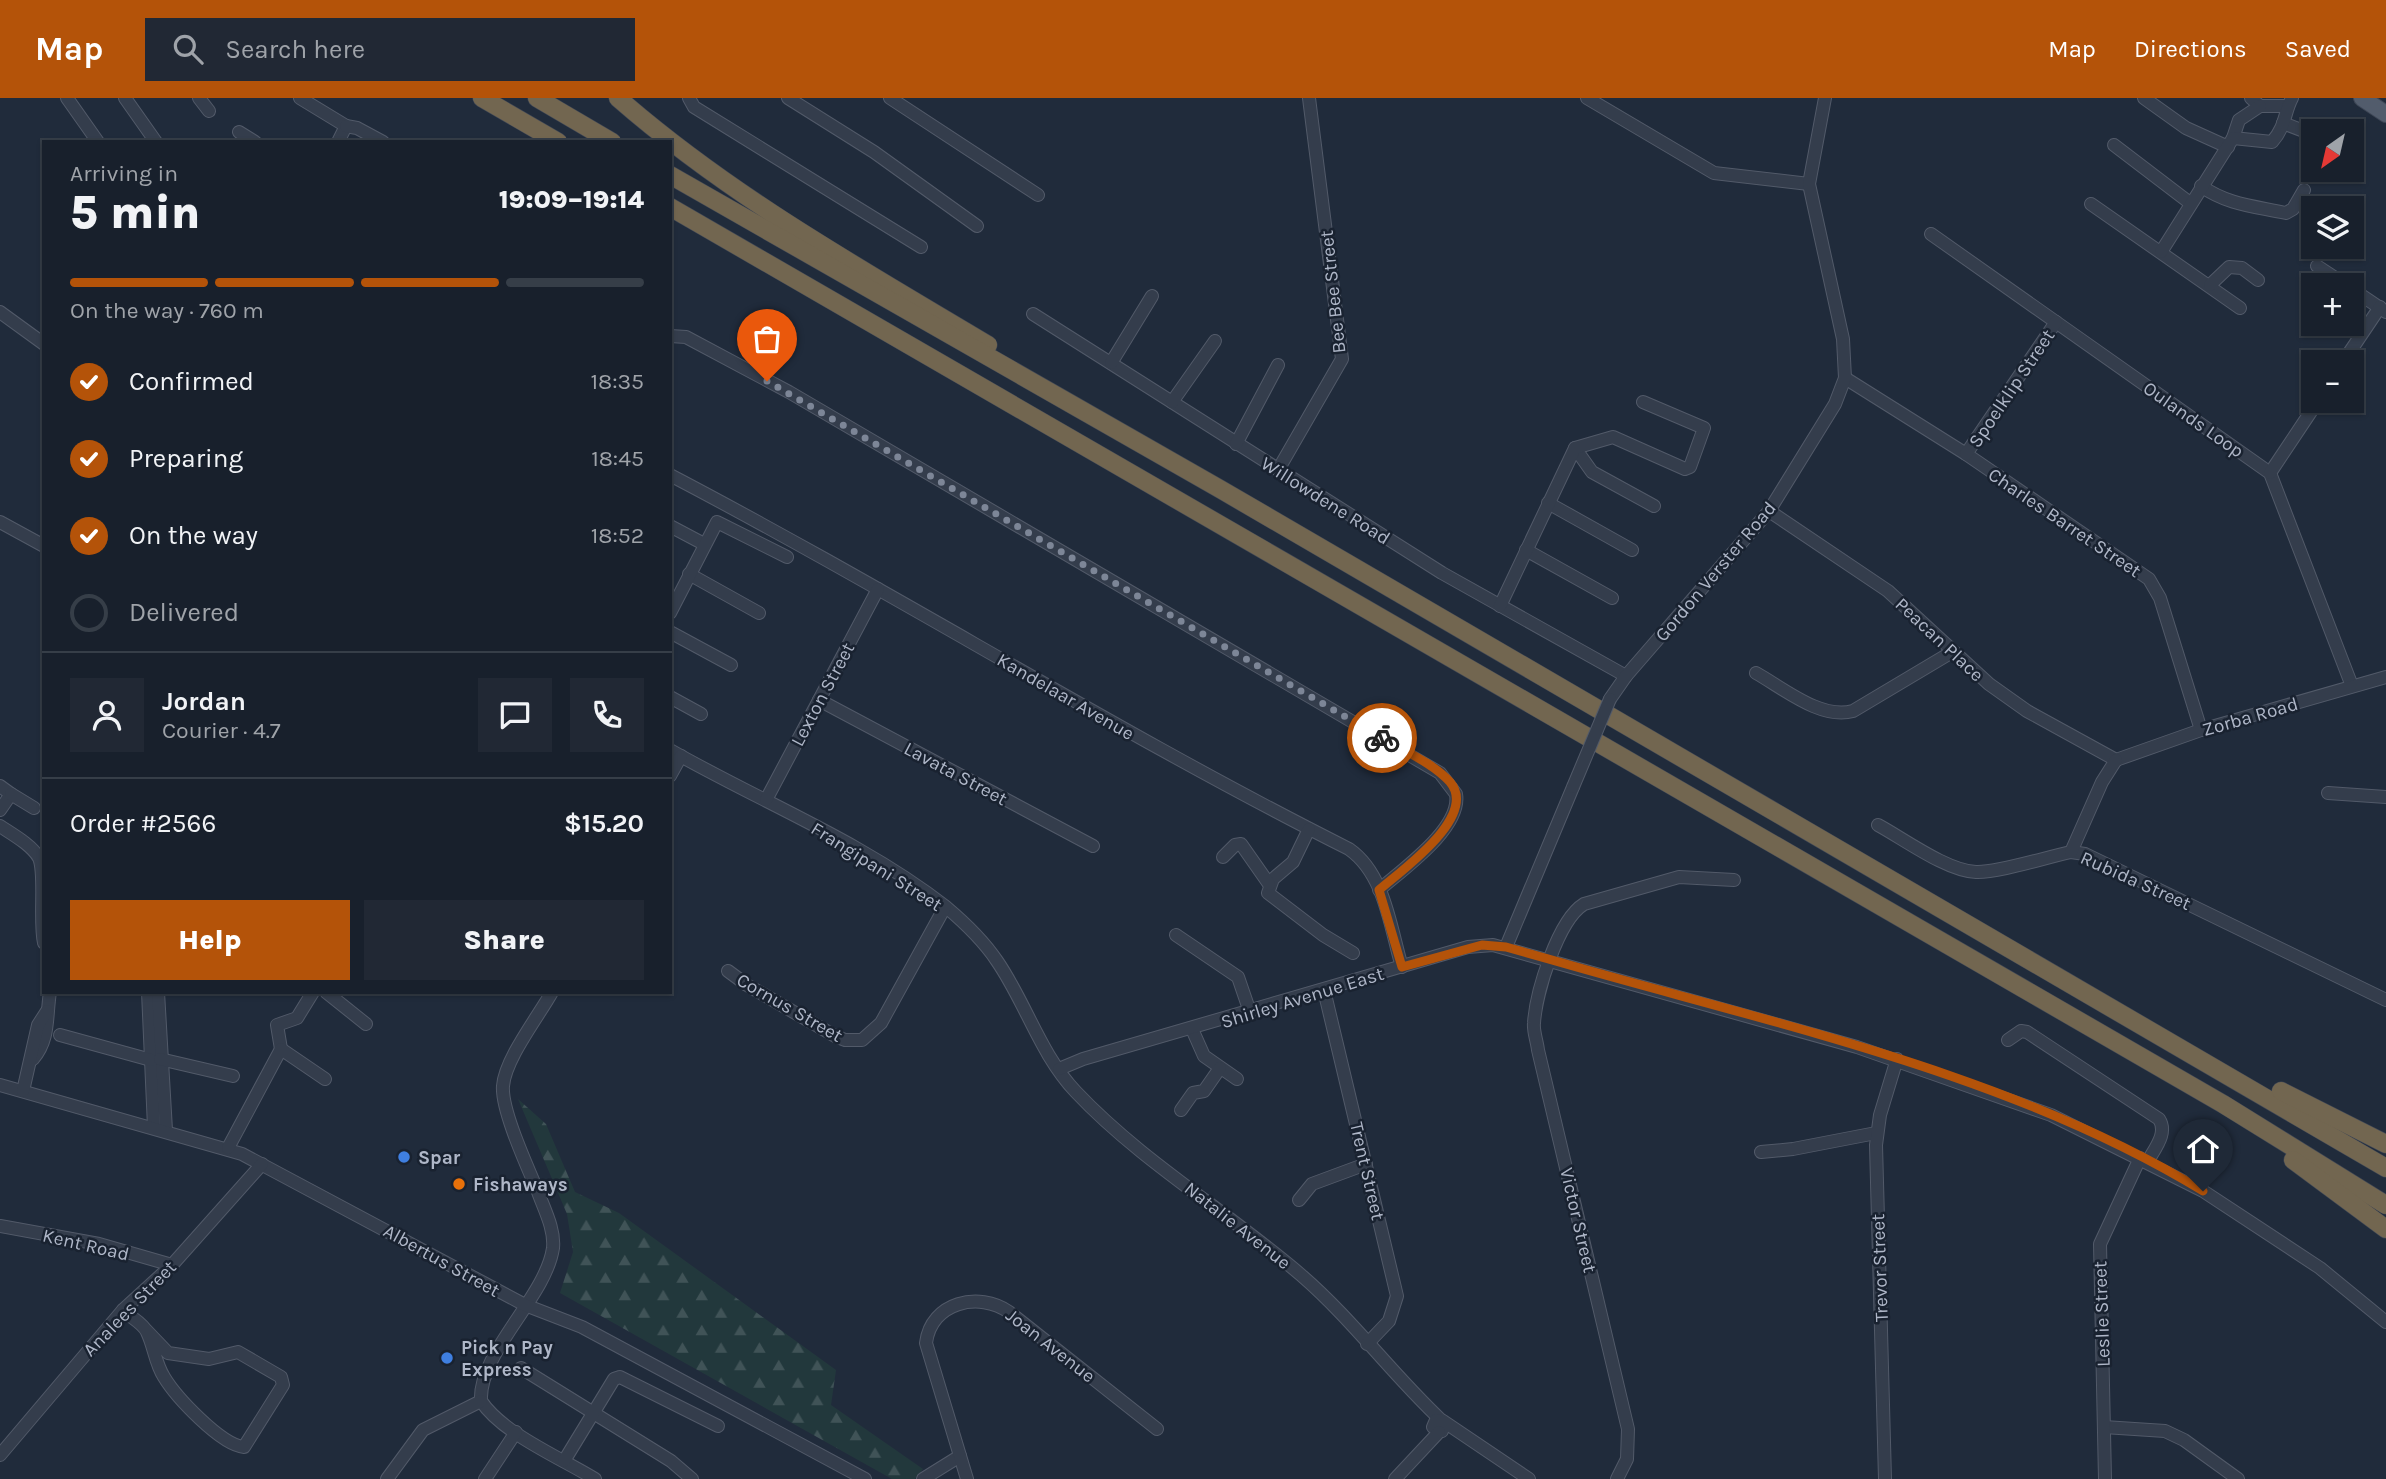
<!DOCTYPE html>
<meta charset="utf-8">
<style>
body{margin:0;font-family:Karla,sans-serif;background:#212834;color:#f1f3f6;height:100vh;display:flex;flex-direction:column;font-size:26px;white-space:nowrap}
*{box-sizing:border-box;margin:0}
p{font-size:23px;color:#9fa3a9}
.icon{flex:none;width:38px;height:38px;fill:none;stroke:currentColor;stroke-width:2;stroke-linecap:round;stroke-linejoin:round}
.map{position:relative;flex:1;overflow:hidden}
.drawer{position:absolute;left:42px;top:42px;width:630px;height:854px;display:flex;flex-direction:column;background:#18202c;border-radius:0px;box-shadow:0 2px 5px #0004,0 0 0 2px #363e48}
.drawer>*{flex:none}
.needle{width:46px;rotate:214deg}
.tools{position:absolute;left:2301px;top:21px;display:grid;gap:14px}
.tools a{display:grid;place-items:center;width:63px;height:63px;border-radius:0px;background:#18202c;box-shadow:0 2px 5px #0004,0 0 0 2px #363e48;font-size:35px}
.pin{position:absolute;display:grid;place-items:center;width:60px;height:60px;color:#fff;margin:-72px -30px;border-radius:50% 50% 50% 0;rotate:-45deg;box-shadow:0 0 7px #0007}
.pin .icon{rotate:45deg}
.courier{position:absolute;display:grid;place-items:center;width:70px;height:70px;margin:-35px;border:5px solid #b45309;border-radius:50%;background:#fff;color:#222;box-shadow:0 2px 9px #0007}
.summary em{font-style:normal;font-weight:800}
.summary div{display:flex;flex-direction:column-reverse}
.summary{display:flex;align-items:center;justify-content:space-between;height:119px;padding:0 28px}
h1{font-size:46px;font-weight:800;line-height:52px}
.bar{display:grid;grid-template-columns:repeat(4,1fr);gap:10px 7px;align-content:center;height:84px;padding:0 28px}
.bar i{height:9px;border-radius:5px;background:#363e48}
.bar .selected{background:#b45309}
.bar p{grid-column:span 4}
.line{display:flex;align-items:center;gap:18px;padding:0 28px;border-top:2px solid #363e48}
.line div{flex:1}
.round{display:grid;place-items:center;flex:none;width:74px;height:74px;border-radius:0px;background:#212834}
ol{padding:0 28px;list-style:none}
li{display:flex;align-items:center;gap:21px;height:77px}
li p{margin-inline-start:auto}
li .icon{padding:7px;border-radius:50%;background:#b45309;color:#fff;stroke-width:4}
li:last-child{color:#9fa3a9}
li i{width:38px;height:38px;border:4px solid #363e48;border-radius:50%}
.primary-button{display:flex;gap:14px;margin-top:auto;padding:14px 28px}
.primary-button a{flex:1;height:80px;border-radius:0px;background:#b45309;color:#fff;font-size:28px;font-weight:800;line-height:80px;text-align:center}
.primary-button a+a{background:#212834;color:#f1f3f6}
header{display:flex;align-items:center;gap:42px;box-sizing:border-box;height:98px;padding:0 35px;background:#b45309;color:#fff}
header strong{font-size:33px}
nav{display:flex;gap:38px;margin-inline-start:auto;font-size:24px}
.search{width:490px;height:63px;background:#212834;display:flex;align-items:center;gap:18px;box-sizing:border-box;padding:0 24px;border-radius:0px;color:#9fa3a9;font-size:26px}
.map>svg:first-child{display:block}
.forest{fill:url(#forest-firs)}
.lines{fill:none;stroke-linecap:round;stroke-linejoin:round}
.minor-casing{stroke:#525a69;stroke-width:14}
.major-casing{stroke:#3d4655;stroke-width:18}
.highway-casing{stroke:#3f4756;stroke-width:19}
.minor{stroke:#343d4c;stroke-width:12}
.major{stroke:#525c6c;stroke-width:16}
.highway{stroke:#726650;stroke-width:18}
.minor-bridge-casing{stroke:#525a69;stroke-width:14;stroke-linecap:butt}
.minor-bridge{stroke:#343d4c;stroke-width:12}
.done{stroke:#7d8697;stroke-width:7;stroke-dasharray:0 12.6}
.route{stroke:#b45309;stroke-width:9}
.shop-dot{fill:#3f7fe0;stroke:#192230;stroke-width:2.5}
.food-dot{fill:#e8710a;stroke:#192230;stroke-width:2.5}
.labels{text-anchor:middle;stroke-width:5;stroke-linejoin:round;paint-order:stroke}
.street-label{font-size:19px;fill:#afb7c8;stroke:#192230}
.poi-label{font-size:19px;font-weight:bold;fill:#afb7c8;stroke:#192230;text-anchor:start}
</style>
<header>
<strong>Map</strong>
<div class="search"><svg class="icon" aria-label="search" viewBox="0 0 24 24"><circle cx="10" cy="10" r="6"/><path d="M15 15l6 6"/></svg>Search here</div>
<nav><a>Map</a><a>Directions</a><a>Saved</a></nav>
</header>
<div class="map">
<svg width="2386" height="1381" viewBox="0 0 2386 1381">
<defs>
<pattern id="forest-firs" width="22" height="20" patternUnits="userSpaceOnUse" patternTransform="scale(1.75)"><rect width="22" height="20" fill="#22383c"/><path d="M5 1l3.5 6h-7zM16 11l3.5 6h-7z" fill="#405357"/></pattern>
</defs>
<rect width="100%" height="100%" fill="#202b3b"/>
<polygon class="forest" points="518,1001 546,1026 575,1094 619,1115 836,1272 831,1307 923,1371 915,1381 892,1381 560,1195 573,1154 567,1116"/>
<g class="lines">
<g class="minor-casing">
<g id="minor">
<polyline points="67,0 98,44"/>
<polyline points="125,0 156,44"/>
<polyline points="199,0 209,13"/>
<polyline points="300,0 346,28 338,44"/>
<polyline points="689,0 694,9 921,149"/>
<polyline points="788,0 874,54 977,128"/>
<polyline points="890,0 1038,97"/>
<polyline points="1587,0 1714,75 1809,86"/>
<polyline points="2144,0 2186,30 2228,49"/>
<polyline points="2251,0 2260,8 2288,8"/>
<polyline points="2283,25 2314,37"/>
<polyline points="346,28 357,30 383,44"/>
<polyline points="239,34 255,44"/>
<polyline points="2233,40 2239,22 2260,8"/>
<polyline points="2114,47 2190,105"/>
<path d="M2201 88C2228 107 2254 108 2286 115L2293 111 2304 92"/>
<polyline points="2091,106 2240,210"/>
<polyline points="1931,136 2270,375 2352,588"/>
<path d="M2161 154 2233 40 2272 44C2286 28 2284 15 2292 0"/>
<polyline points="2317,168 2346,187"/>
<polyline points="2210,187 2229,169 2242,170 2258,182"/>
<polyline points="2352,191 2386,214"/>
<polyline points="0,214 44,246"/>
<polyline points="1033,216 1442,475 1626,578"/>
<path d="M670 238 686 239 789 294 1440 675 1456 696C1462 730 1403 771 1379 792"/>
<polyline points="2343,264 2380,209"/>
<polyline points="1111,265 1152,198"/>
<polyline points="1845,280 1966,356 2149,481 2160,500 2201,632"/>
<polyline points="1172,304 1215,243"/>
<polyline points="1236,346 1278,267"/>
<polyline points="1575,350 1592,374 1654,408"/>
<polyline points="1966,356 2056,224"/>
<polyline points="1278,372 1342,261 1309,0"/>
<polyline points="2270,375 2318,303"/>
<path d="M670 377C899 497 1118 635 1349 751 1385 776 1390 829 1402 869"/>
<polyline points="1548,405 1632,452"/>
<polyline points="1769,413 1888,493 1989,586 2027,613 2116,662"/>
<polyline points="0,424 44,448"/>
<polyline points="670,428 704,446"/>
<polyline points="1526,452 1612,500"/>
<polyline points="689,476 759,515"/>
<polyline points="1500,508 1575,350 1613,339 1685,371 1690,369 1704,330 1643,304"/>
<polyline points="670,515 717,424 787,459"/>
<polyline points="670,534 731,567"/>
<path d="M1756 575C1783 590 1821 622 1853 613L1952 554"/>
<polyline points="670,599 701,616"/>
<polyline points="1610,601 1626,578 1769,413 1835,306 1845,280 1843,241 1809,86 1825,0"/>
<polyline points="819,602 1093,748"/>
<path d="M670 652C761 704 863 744 946 809 965 825 983 842 997 863 1026 905 1040 956 1076 994 1141 1063 1229 1115 1301 1177 1352 1221 1392 1276 1441 1322"/>
<polyline points="2116,662 2201,632 2386,579"/>
<polyline points="670,678 681,658"/>
<polyline points="0,688 11,696 0,712"/>
<polyline points="2328,695 2386,699"/>
<polyline points="11,696 34,710"/>
<polyline points="766,702 878,491"/>
<path d="M1878 727C1904 741 1947 773 1976 774 1997 775 2047 759 2071 754L2085 756 2386 902"/>
<path d="M0 728C12 736 32 747 39 760 46 775 39 823 44 845"/>
<polyline points="1309,731 1293,764 1273,781 1268,795 1323,837 1353,855"/>
<polyline points="2071,754 2102,684 2116,662"/>
<polyline points="1223,759 1235,747 1241,746 1269,786"/>
<polyline points="1176,837 1238,879 1250,914"/>
<polyline points="1506,849 1573,689"/>
<polyline points="728,873 747,887 835,938 845,942 862,942 881,925 945,809"/>
<polyline points="1324,892 1397,1198 1389,1223 1367,1246"/>
<polyline points="148,894 154,1029"/>
<polyline points="158,894 166,1032"/>
<polyline points="326,894 366,926"/>
<path d="M552 894C538 919 505 961 503 988 501 1012 528 1070 538 1094 544 1111 555 1131 553 1150 546 1199 478 1255 481 1303 503 1336 561 1360 595 1381"/>
<polyline points="1192,931 1204,958 1237,981"/>
<polyline points="60,937 151,962"/>
<path d="M2008 942 2021 933 2027 934 2159 1021C2168 1035 2155 1050 2148 1063"/>
<polyline points="281,951 277,927 297,920 313,894"/>
<path d="M33 961C50 941 46 919 50 894"/>
<polyline points="160,961 233,978"/>
<polyline points="1059,971 1083,961 1468,849 1493,847 1857,949 2051,1017 2203,1093 2320,1170 2386,1224"/>
<polyline points="0,987 242,1056 525,1207 582,1229 865,1381"/>
<polyline points="23,993 38,927 47,913"/>
<polyline points="1181,1012 1193,995 1204,993 1220,970"/>
<polyline points="228,1050 281,951 325,981"/>
<polyline points="1761,1054 1793,1051 1876,1035"/>
<polyline points="1299,1102 1312,1086 1366,1066"/>
<polyline points="0,1128 99,1146 172,1167"/>
<path d="M123 1212C130 1219 143 1225 147 1234 154 1248 155 1265 164 1279 176 1299 221 1347 244 1349L283 1287 281 1279 238 1254 209 1261 168 1255 146 1232"/>
<polyline points="521,1270 671,1363 692,1381"/>
<polyline points="1444,1325 1442,1333 1433,1329 1436,1322 1443,1323 1529,1381"/>
<polyline points="2104,1329 2165,1333 2184,1342 2238,1381"/>
<polyline points="0,1357 123,1212 172,1167 262,1066"/>
<polyline points="564,1363 614,1281 620,1279 718,1328"/>
<polyline points="387,1381 423,1332 481,1303"/>
<polyline points="485,1381 516,1334"/>
<polyline points="923,1381 960,1358"/>
<path d="M967 1381 926 1245C931 1204 979 1193 1009 1214L1157 1331"/>
<polyline points="1395,1381 1439,1334"/>
<path d="M1617 1381 1627 1361 1628 1331 1538 952C1537 943 1533 933 1534 925 1536 894 1558 822 1584 806L1679 779 1734 782"/>
<polyline points="1885,1381 1876,1047 1880,1017 1897,961"/>
<polyline points="2105,1381 2100,1146 2140,1060"/>
</g>
</g>
<g class="major-casing">
<polyline id="major" points="2362,0 2386,16"/>
</g>
<g class="highway-casing">
<g id="highway">
<polyline points="482,0 558,44"/>
<polyline points="537,0 612,44"/>
<path d="M618 0C730 98 861 171 988 247"/>
<polyline points="670,77 1220,391 2386,1070"/>
<polyline points="670,109 2223,1006 2386,1107"/>
<polyline points="2281,993 2386,1046"/>
<polyline points="2293,1062 2386,1131"/>
</g>
</g>
<use href="#minor" class="minor"/>
<use href="#major" class="major"/>
<use href="#highway" class="highway"/>
<g class="minor-bridge-casing">
<polyline id="minor-bridge" points="1573,689 1610,601"/>
</g>
<use href="#minor-bridge" class="minor-bridge"/>
</g>
<g class="lines">
<polyline class="done" points="767,283 1382,640"/>
<path class="route" d="M1382 640C1404 653 1433 665 1450 684 1479 718 1402 772 1379 792L1402 869 1482 847 1506 849 1552 862C1769 925 2008 974 2203 1093"/>
</g>
<g class="shop-dot">
<circle cx="404" cy="1059" r="7"/>
<circle cx="447" cy="1260" r="7"/>
</g>
<circle class="food-dot" cx="459" cy="1086" r="7"/>
<g class="labels">
<g class="street-label">
<text transform="translate(1332 194) rotate(-96)" y="7">Bee Bee Street</text>
<text transform="translate(2011 290) rotate(-56)" y="7">Spoelklip Street</text>
<text transform="translate(2194 321) rotate(35)" y="7">Oulands Loop</text>
<text transform="translate(1326 402) rotate(32)" y="7">Willowdene Road</text>
<text transform="translate(2065 424) rotate(34)" y="7">Charles Barret Street</text>
<text transform="translate(1715 473) rotate(-50)" y="7">Gordon Verster Road</text>
<text transform="translate(1940 541) rotate(43)" y="7">Peacan Place</text>
<text transform="translate(822 596) rotate(-62)" y="7">Lexton Street</text>
<text transform="translate(1066 598) rotate(30)" y="7">Kandelaar Avenue</text>
<text transform="translate(2250 618) rotate(-16)" y="7">Zorba Road</text>
<text transform="translate(956 675) rotate(28)" y="7">Lavata Street</text>
<text transform="translate(877 768) rotate(32)" y="7">Frangipani Street</text>
<text transform="translate(2136 782) rotate(24)" y="7">Rubida Street</text>
<text transform="translate(1302 899) rotate(-17)" y="7">Shirley Avenue East</text>
<text transform="translate(790 909) rotate(30)" y="7">Cornus Street</text>
<text transform="translate(1368 1073) rotate(77)" y="7">Trent Street</text>
<text transform="translate(1579 1122) rotate(77)" y="7">Victor Street</text>
<text transform="translate(1238 1127) rotate(38)" y="7">Natalie Avenue</text>
<text transform="translate(86 1146) rotate(13)" y="7">Kent Road</text>
<text transform="translate(442 1162) rotate(29)" y="7">Albertus Street</text>
<text transform="translate(1879 1170) rotate(-92)" y="7">Trevor Street</text>
<text transform="translate(129 1210) rotate(-46)" y="7">Analees Street</text>
<text transform="translate(2101 1216) rotate(-92)" y="7">Leslie Street</text>
<text transform="translate(1051 1247) rotate(38)" y="7">Joan Avenue</text>
</g>
<g class="poi-label">
<text x="418" y="1066">Spar</text>
<text x="473" y="1093">Fishaways</text>
<text x="461" y="1256">Pick n Pay<tspan x="461" dy="22">Express</tspan></text>
</g>
</g>
</svg>
<div class="tools">
<a><svg class="needle" viewBox="-14 -14 28 28"><path d="M0-13l5 13h-10z" fill="#e53935"/><path d="M0 13l5-13h-10z" fill="#9fa3a9"/></svg></a>
<a><svg class="icon" aria-label="layers" viewBox="0 0 24 24"><path d="M12 4l9 5-9 5-9-5zM3 14l9 5 9-5"/></svg></a>
<a>+</a>
<a>−</a>
</div>
<div class="pin" style="left:767px;top:283px;background:#ea580c"><svg class="icon" aria-label="bag" viewBox="0 0 24 24"><path d="M5 8h14l-1 12H6zM9 8a3 3 0 0 1 6 0"/></svg></div>
<div class="pin" style="left:2203px;top:1093px;background:#1f2937"><svg class="icon" aria-label="home" viewBox="0 0 24 24"><path d="M3 11l9-7 9 7M6 9v11h12V9"/></svg></div>
<div class="courier" style="left:1382px;top:640px"><svg class="icon" aria-label="bike" viewBox="0 0 24 24"><circle cx="6" cy="16" r="4"/><circle cx="18" cy="16" r="4"/><path d="M6 16l4-8h5l3 8M10 8l3 8H6M13 5h3"/></svg></div>
<section class="drawer">
<div class="summary"><div><h1>5 min</h1><p>Arriving in</p></div><em>19:09–19:14</em></div>
<div class="bar"><i class="selected"></i><i class="selected"></i><i class="selected"></i><i></i><p>On the way · 760 m</p></div>
<ol>
<li><svg class="icon" aria-label="check" viewBox="0 0 24 24"><path d="M5 12l5 5 9-10"/></svg>Confirmed<p>18:35</p></li>
<li><svg class="icon" aria-label="check" viewBox="0 0 24 24"><path d="M5 12l5 5 9-10"/></svg>Preparing<p>18:45</p></li>
<li><svg class="icon" aria-label="check" viewBox="0 0 24 24"><path d="M5 12l5 5 9-10"/></svg>On the way<p>18:52</p></li>
<li><i></i>Delivered</li>
</ol>
<div class="line" style="height:126px"><a class="round"><svg class="icon" aria-label="person" viewBox="0 0 24 24"><circle cx="12" cy="8" r="4"/><path d="M4 21q1-7 8-7t8 7"/></svg></a><div><b>Jordan</b><p>Courier · 4.7</p></div><a class="round"><svg class="icon" aria-label="chat" viewBox="0 0 24 24"><path d="M4 5h16v11H9l-5 4z"/></svg></a><a class="round"><svg class="icon" aria-label="phone" viewBox="0 0 24 24"><path d="M5 4h4l2 5-3 2q2 4 5 5l2-3 5 2v4C11 20 4 13 5 4z"/></svg></a></div>
<div class="line" style="height:91px"><div>Order #2566</div><b>$15.20</b></div>
<div class="primary-button"><a>Help</a><a>Share</a></div>
</section>
</div>
